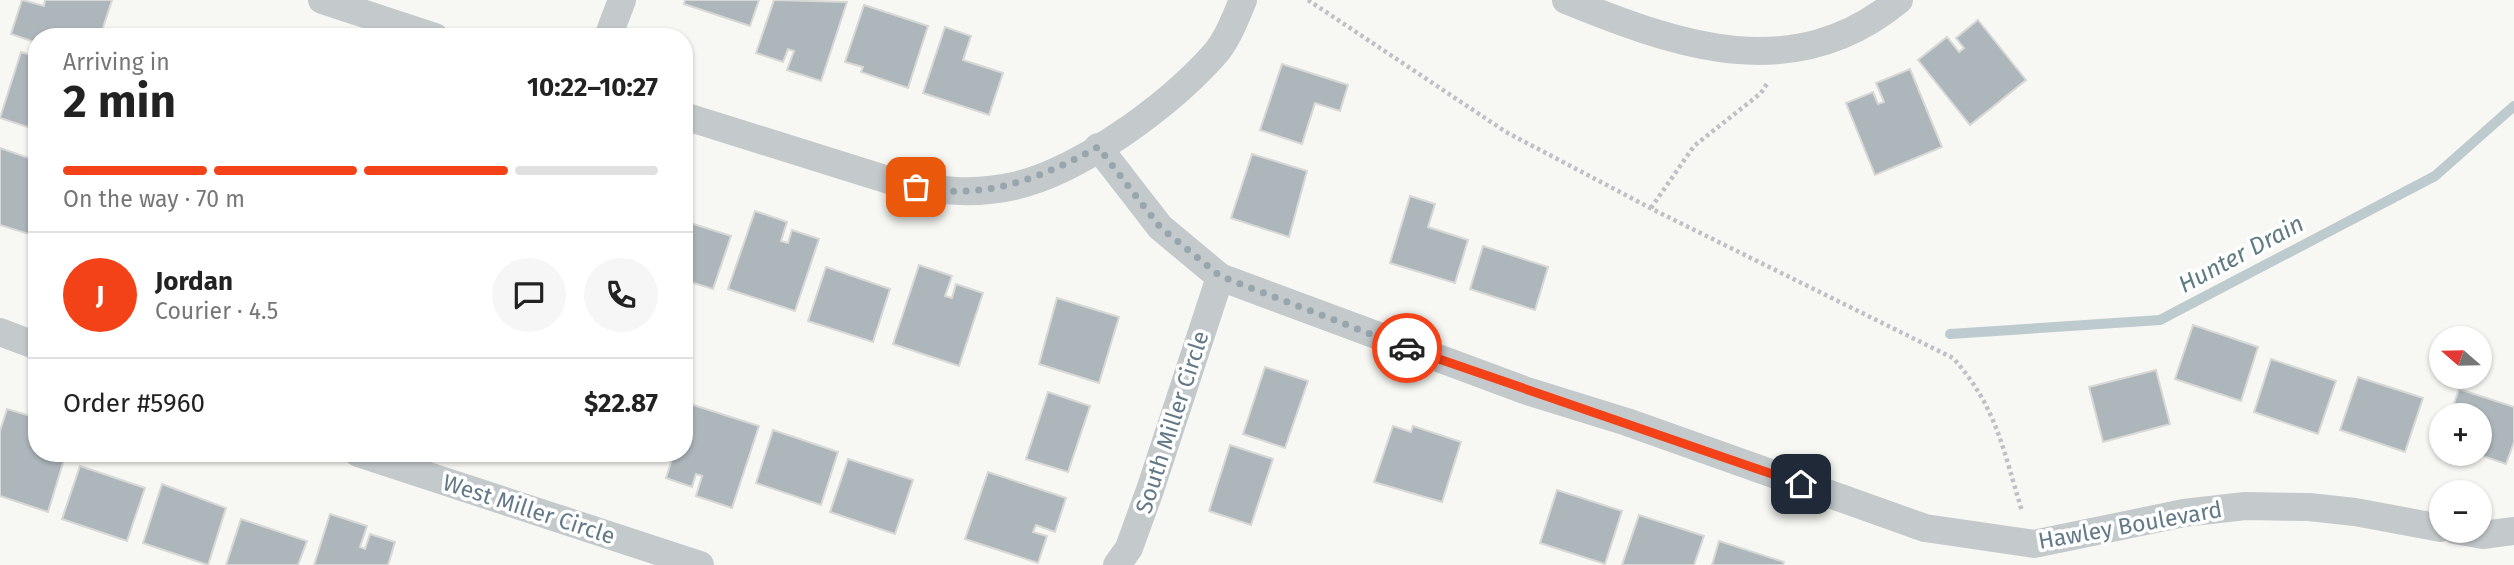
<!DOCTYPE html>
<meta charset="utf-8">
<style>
body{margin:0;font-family:"Fira Sans",sans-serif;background:#f6f6f6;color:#222;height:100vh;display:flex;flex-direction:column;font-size:26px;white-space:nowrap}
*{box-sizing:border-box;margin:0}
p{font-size:23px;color:#767676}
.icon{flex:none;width:38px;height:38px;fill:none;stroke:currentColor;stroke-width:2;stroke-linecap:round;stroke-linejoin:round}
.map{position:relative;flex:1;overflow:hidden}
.sheet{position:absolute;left:28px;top:28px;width:665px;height:434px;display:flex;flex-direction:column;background:#fff;border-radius:28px;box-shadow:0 2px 5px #0004}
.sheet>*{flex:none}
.needle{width:46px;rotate:290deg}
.tools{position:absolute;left:2429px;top:326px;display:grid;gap:14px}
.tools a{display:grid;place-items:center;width:63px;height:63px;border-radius:50%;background:#fff;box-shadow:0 2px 5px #0004;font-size:35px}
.pin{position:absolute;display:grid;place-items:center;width:60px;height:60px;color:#fff;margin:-30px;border-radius:14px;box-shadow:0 4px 10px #0006}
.courier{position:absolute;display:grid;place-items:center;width:70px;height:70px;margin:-35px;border:5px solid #f34217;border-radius:50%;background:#fff;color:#222;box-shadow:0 2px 9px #0007}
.summary em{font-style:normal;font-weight:700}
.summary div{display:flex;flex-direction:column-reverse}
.summary{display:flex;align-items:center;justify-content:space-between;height:119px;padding:0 35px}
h1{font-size:46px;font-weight:700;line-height:52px}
.bar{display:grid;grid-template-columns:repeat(4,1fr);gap:10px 7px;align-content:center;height:84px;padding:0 35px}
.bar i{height:9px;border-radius:5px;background:#e0e0e0}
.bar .selected{background:#f34217}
.bar p{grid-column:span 4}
.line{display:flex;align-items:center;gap:18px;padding:0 35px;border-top:2px solid #e0e0e0}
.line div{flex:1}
.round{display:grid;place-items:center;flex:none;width:74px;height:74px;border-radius:37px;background:#f6f6f6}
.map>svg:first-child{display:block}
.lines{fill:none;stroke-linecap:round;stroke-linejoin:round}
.stream{stroke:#bdcace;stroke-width:10}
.building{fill:#adb6bb;stroke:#d8d8d6;stroke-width:2}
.path{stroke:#bfc2c4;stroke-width:4.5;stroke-dasharray:3.5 3.5;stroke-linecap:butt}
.street{stroke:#c4c9cc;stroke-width:28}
.done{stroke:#97a5ad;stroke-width:7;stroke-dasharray:0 12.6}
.route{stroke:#f34217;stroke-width:9}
.labels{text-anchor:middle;stroke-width:7;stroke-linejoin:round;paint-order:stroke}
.street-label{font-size:23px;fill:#637987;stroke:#fff}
.water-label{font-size:24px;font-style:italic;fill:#5f7b83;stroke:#fff}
</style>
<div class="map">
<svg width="2514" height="565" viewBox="0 0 2514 565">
<rect width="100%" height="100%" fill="#f7f7f3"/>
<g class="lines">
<polyline class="stream" points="1950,334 2160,320 2435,176 2514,106"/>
</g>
<g class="building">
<polygon points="22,0 44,6 45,0 112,0 100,37 37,37 37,43 11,34"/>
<polygon points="685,0 759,0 750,26 684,4"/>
<polygon points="774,0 847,2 821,81 787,70 794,51 788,49 783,62 756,53"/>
<polygon points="864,5 928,26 908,88 861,72 863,67 845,62"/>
<polygon points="1978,20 2026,80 1970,125 1918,60 1947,37 1959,52 1964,48 1956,38"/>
<polygon points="945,27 971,36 963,60 1003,73 989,115 923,93"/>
<polygon points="21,52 37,57 37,130 0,118"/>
<polygon points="1282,64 1348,85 1340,111 1315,103 1302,144 1260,130"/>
<polygon points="1910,69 1942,147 1875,175 1846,103 1873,92 1878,104 1884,102 1876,83"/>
<polygon points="0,148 37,161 35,236 0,225"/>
<polygon points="1252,154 1307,171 1289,237 1231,218"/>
<polygon points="1410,196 1435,204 1428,227 1468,240 1455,283 1390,263"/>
<polygon points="755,211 787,222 781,241 788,243 792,230 819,239 795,311 728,289"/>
<polygon points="684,221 731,236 713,289 684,280"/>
<polygon points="1483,246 1548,267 1535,310 1470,289"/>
<polygon points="919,265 952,276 945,296 952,298 956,284 983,293 959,366 893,344"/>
<polygon points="826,267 890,289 873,342 808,321"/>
<polygon points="1057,298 1119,317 1099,383 1039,364"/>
<polygon points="2193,325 2258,347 2241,401 2175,379"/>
<polygon points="2271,359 2336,381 2318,434 2254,412"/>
<polygon points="1265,367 1308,381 1285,448 1243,434"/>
<polygon points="2156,370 2170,424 2103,442 2089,387"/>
<polygon points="2358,377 2423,398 2405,452 2340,430"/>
<polygon points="2459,389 2514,407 2514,442 2506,464 2474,453 2480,453 2480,415 2450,415"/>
<polygon points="1048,392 1090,406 1068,472 1026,459"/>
<polygon points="690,404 759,426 732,508 696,496 702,476 696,474 692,487 666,478 674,453 684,453 684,422"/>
<polygon points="7,409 37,418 37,453 66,453 48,512 0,496 0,431"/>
<polygon points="1393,426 1411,432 1413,426 1461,442 1442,502 1374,482"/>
<polygon points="773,430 838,452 821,505 756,483"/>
<polygon points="1230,445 1273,459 1251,525 1209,511"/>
<polygon points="848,459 913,480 895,534 830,512"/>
<polygon points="80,466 145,488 127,541 62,519"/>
<polygon points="988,472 1066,498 1055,532 1036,525 1033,532 1047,536 1038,563 965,539"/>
<polygon points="162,484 226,508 208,565 143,543"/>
<polygon points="1557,490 1622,511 1605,564 1540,543"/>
<polygon points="330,514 367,526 360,547 365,549 370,534 395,542 388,565 314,565"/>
<polygon points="1639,515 1704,536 1694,565 1622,565"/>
<polygon points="241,519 307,541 298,565 226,565"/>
<polygon points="1719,541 1784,562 1783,565 1712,565"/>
</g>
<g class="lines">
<g class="path">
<path d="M1308 0 1506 132 1656 211 1953 358C1997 407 2003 450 2022 511"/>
<polyline points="1651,208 1694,146 1761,93 1768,82"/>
</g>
<g class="street">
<polyline points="322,0 435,37"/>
<path d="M1566 0C1679 46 1794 87 1899 0"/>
<polyline points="608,37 622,0"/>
<path d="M684 116 898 183C937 191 975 195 1014 186 1080 171 1168 106 1213 56 1227 41 1235 19 1243 0"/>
<polyline points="1098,147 1160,227 1220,277 1524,390 1627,422 1925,528 2034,544 2184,513 2245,506 2309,507 2355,512 2441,528"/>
<polyline points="0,332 37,346"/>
<polyline points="358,453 700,565"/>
<polyline points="2455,530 2483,535 2514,531"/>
<polyline points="1117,565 1129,548 1150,490 1220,277"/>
</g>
</g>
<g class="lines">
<path class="done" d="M916 187C983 201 1040 179 1098 147L1160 227 1220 276 1407 348"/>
<polyline class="route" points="1407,348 1801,484"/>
</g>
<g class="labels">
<g class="street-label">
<text transform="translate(1172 422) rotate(-72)" y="8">South Miller Circle</text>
<text transform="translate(529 509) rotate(18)" y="8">West Miller Circle</text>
<text transform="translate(2130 525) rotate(-10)" y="8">Hawley Boulevard</text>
</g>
<g class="water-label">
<text transform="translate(2241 254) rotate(-28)" y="8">Hunter Drain</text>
</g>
</g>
</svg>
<div class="tools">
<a><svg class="needle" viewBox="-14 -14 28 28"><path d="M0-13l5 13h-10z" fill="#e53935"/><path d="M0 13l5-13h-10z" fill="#767676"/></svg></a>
<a>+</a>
<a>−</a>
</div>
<div class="pin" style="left:916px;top:187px;background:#ea580c"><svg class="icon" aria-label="bag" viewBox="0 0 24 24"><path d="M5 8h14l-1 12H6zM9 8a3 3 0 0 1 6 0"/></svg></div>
<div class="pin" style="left:1801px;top:484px;background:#1f2937"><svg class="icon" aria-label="home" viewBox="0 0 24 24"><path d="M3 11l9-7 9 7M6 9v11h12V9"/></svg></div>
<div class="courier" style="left:1407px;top:348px"><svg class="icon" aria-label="car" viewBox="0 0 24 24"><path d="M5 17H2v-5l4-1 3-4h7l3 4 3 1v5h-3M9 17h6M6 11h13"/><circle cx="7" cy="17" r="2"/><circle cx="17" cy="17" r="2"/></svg></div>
<section class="sheet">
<div class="summary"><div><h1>2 min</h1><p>Arriving in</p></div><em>10:22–10:27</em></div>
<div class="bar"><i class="selected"></i><i class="selected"></i><i class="selected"></i><i></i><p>On the way · 70 m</p></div>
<div class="line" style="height:126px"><b class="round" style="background:#f34217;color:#fff">J</b><div><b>Jordan</b><p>Courier · 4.5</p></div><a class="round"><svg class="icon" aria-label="chat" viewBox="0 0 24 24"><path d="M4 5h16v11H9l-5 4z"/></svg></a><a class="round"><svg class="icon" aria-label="phone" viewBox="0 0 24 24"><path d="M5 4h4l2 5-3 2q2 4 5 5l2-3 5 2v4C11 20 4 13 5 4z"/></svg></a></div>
<div class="line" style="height:91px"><div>Order #5960</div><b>$22.87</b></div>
</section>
</div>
